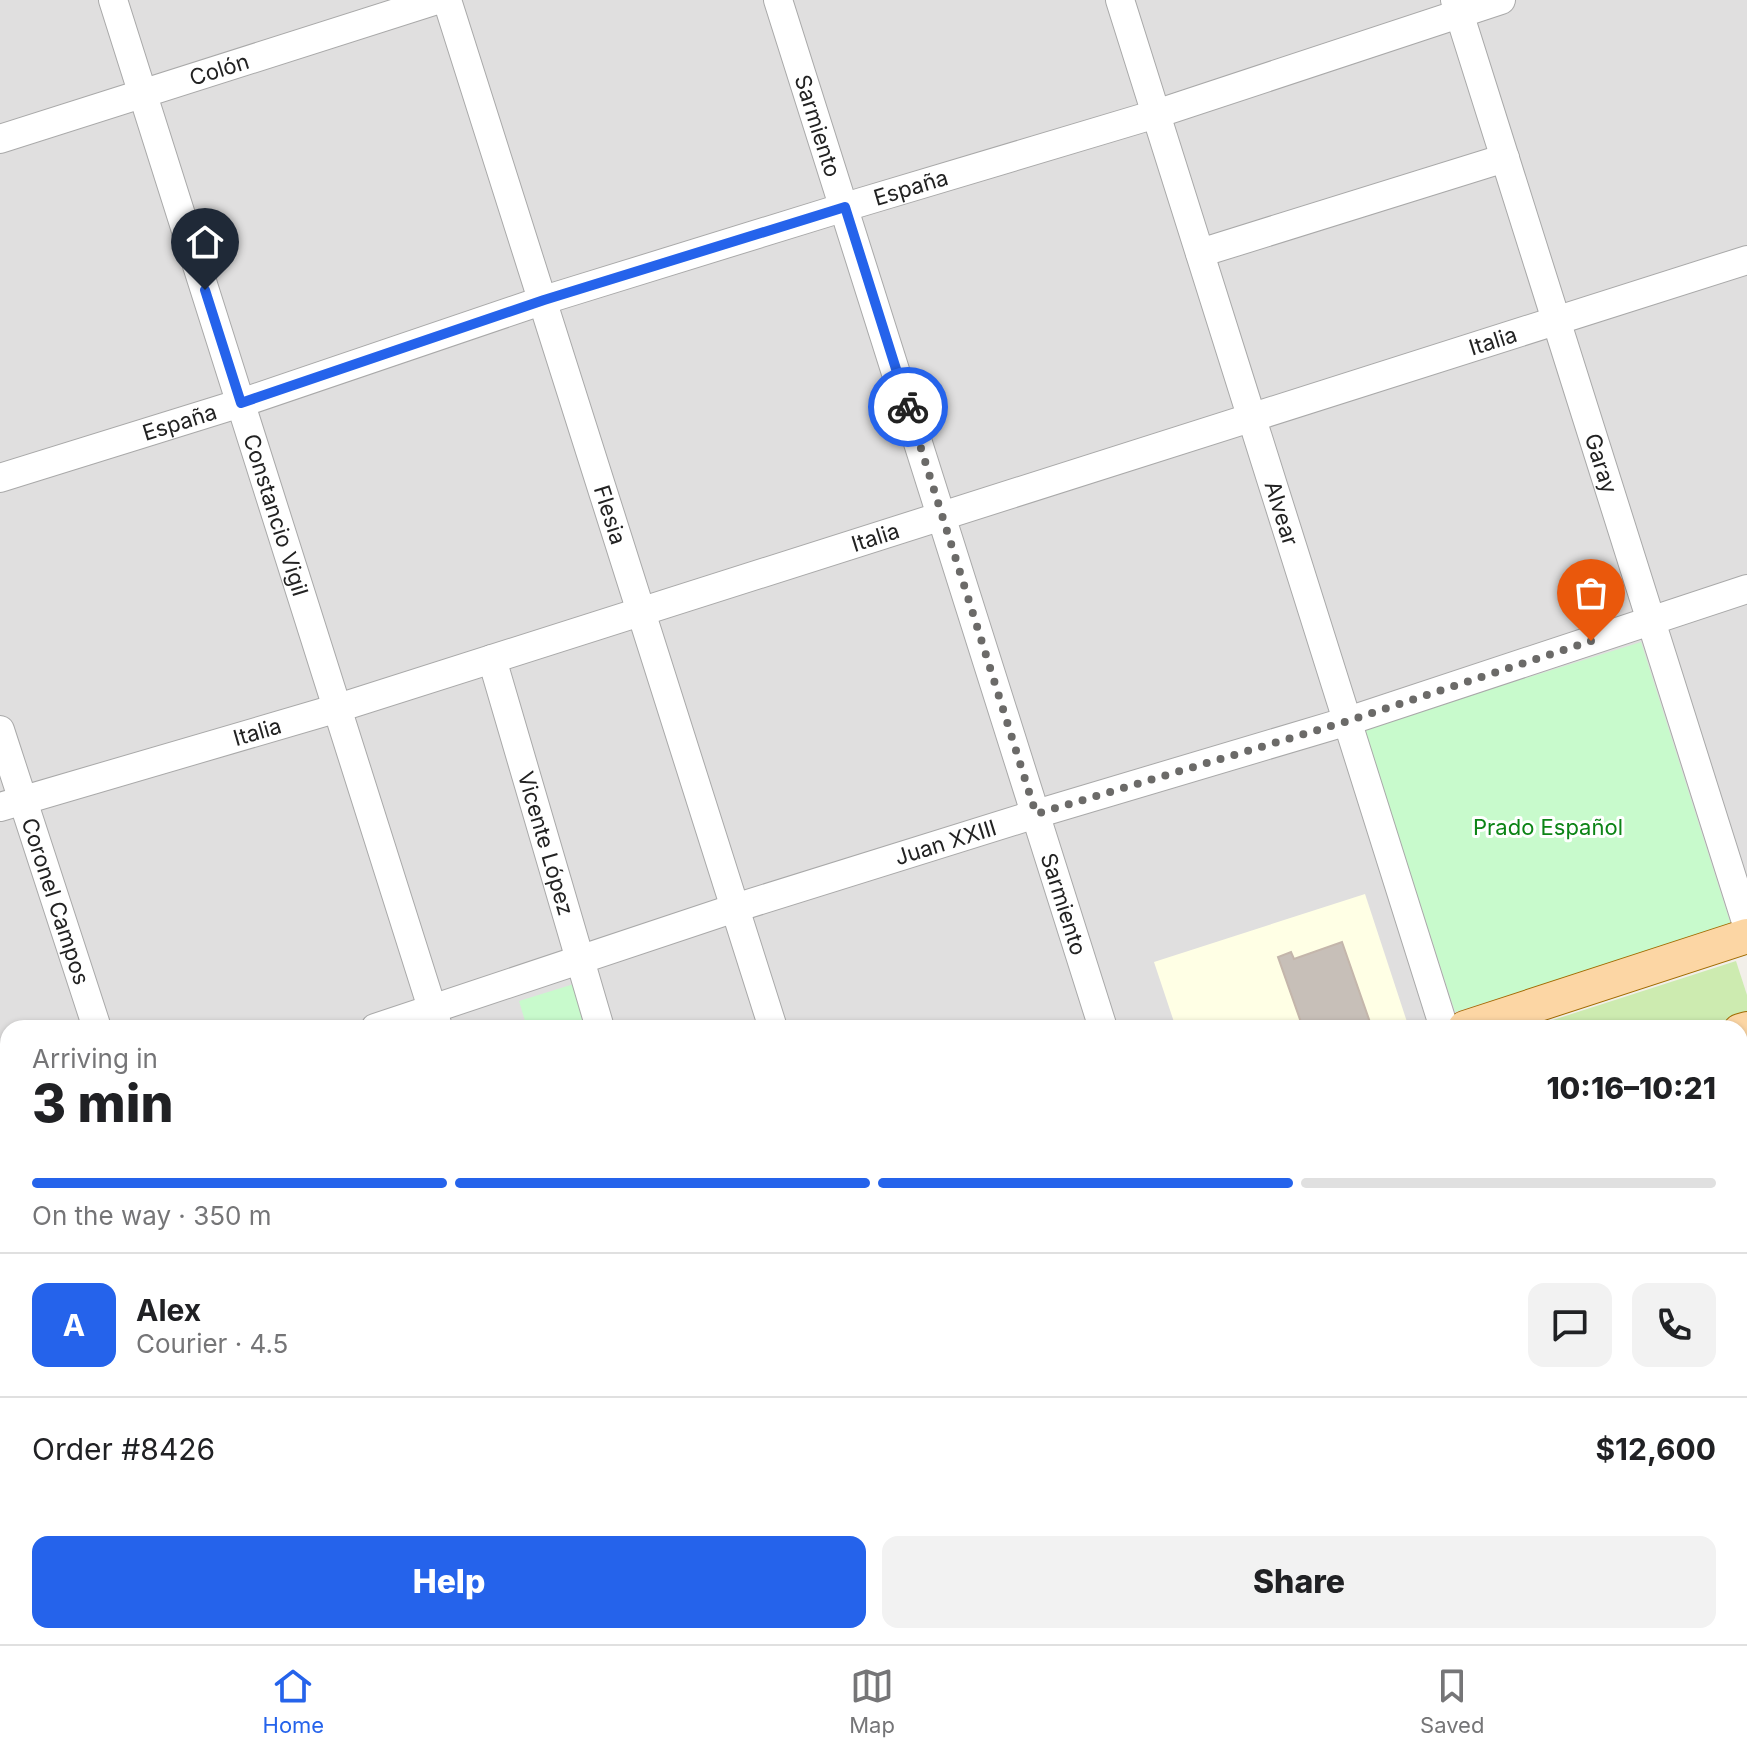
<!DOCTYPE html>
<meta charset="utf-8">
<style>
body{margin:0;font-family:Inter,sans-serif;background:#f2f2f2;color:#202124;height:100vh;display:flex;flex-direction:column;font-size:30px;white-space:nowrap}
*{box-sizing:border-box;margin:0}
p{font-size:26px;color:#757577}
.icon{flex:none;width:44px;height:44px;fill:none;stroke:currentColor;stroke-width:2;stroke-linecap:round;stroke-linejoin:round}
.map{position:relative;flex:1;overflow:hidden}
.panel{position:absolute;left:0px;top:1020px;width:1748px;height:624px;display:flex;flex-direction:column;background:#fff;border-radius:24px 24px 0 0;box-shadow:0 2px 6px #0004}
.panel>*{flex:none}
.pin{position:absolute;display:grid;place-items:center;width:68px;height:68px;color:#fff;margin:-82px -34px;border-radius:50% 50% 50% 0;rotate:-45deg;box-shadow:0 0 8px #0007}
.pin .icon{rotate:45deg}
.courier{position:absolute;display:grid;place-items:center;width:80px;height:80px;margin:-40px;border:6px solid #2563eb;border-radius:50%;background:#fff;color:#222;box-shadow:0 2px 10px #0007}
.headline em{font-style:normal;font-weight:800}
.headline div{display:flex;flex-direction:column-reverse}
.headline{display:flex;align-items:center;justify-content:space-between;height:136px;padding:0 32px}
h1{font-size:52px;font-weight:800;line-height:60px}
.bar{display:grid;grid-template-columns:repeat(4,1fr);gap:12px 8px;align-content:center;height:96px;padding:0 32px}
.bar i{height:10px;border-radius:6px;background:#e0e0e0}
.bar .selected{background:#2563eb}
.bar p{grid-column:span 4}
.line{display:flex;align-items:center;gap:20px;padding:0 32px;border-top:2px solid #e0e0e0}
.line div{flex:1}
.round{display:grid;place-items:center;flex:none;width:84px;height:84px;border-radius:16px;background:#f2f2f2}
.action{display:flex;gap:16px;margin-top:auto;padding:16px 32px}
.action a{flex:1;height:92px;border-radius:16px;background:#2563eb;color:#fff;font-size:32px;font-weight:800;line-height:92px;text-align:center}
.action a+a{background:#f2f2f2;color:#202124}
.tab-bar{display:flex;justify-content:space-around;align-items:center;height:112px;border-top:2px solid #e0e0e0;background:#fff;font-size:22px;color:#757577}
.tab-bar a{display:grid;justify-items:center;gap:4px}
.tab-bar .selected{color:#2563eb}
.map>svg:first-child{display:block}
.residential{fill:#e0dfdf}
.education{fill:#ffffe5}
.grass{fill:#cdebb0}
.park{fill:#c8facc}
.building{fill:#c7bfb8;stroke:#c4b6ab;stroke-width:2}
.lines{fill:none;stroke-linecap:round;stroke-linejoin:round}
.minor-casing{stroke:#a9a9a9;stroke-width:30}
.major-casing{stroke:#a06b00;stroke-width:36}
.minor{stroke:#fff;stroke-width:28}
.major{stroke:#fcd6a4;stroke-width:34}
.done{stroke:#6b6a68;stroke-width:8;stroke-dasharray:0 14.4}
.route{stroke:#2563eb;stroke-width:10}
.labels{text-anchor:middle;stroke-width:6;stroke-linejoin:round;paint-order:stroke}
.street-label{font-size:22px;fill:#222;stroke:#fff}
.park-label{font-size:22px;fill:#0c8416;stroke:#fff}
</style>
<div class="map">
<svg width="1747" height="1644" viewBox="0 0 1747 1644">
<rect width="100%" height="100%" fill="#f2efe9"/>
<polygon class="residential" points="0,0 1747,0 1747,936 1465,1028 8,1028 8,1492 0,1494"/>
<polygon class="education" points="1365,894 1409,1028 1176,1028 1154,962"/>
<g class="grass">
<polygon points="1736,961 1747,995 1747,1018 1717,1028 1528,1028"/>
<polygon points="8,1496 8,1557 0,1559 0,1498"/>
</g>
<g class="park">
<polygon points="1641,642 1731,925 1455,1012 1364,729"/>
<polygon points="577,983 591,1028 527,1028 519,1001"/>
</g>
<polygon class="building" points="1342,942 1372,1028 1303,1028 1278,957 1291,952 1294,959"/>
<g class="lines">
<g class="minor-casing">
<g id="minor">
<path id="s1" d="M113 0 438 1027"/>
<path id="s2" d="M447 0 773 1028"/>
<path id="s3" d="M778 0 1103 1028"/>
<path id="s4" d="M1120 0 1444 1028"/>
<path id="s5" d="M1455 0 1747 925"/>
<path id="s6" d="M0 139 437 0"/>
<polyline points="1200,253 1505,158"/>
<path id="s7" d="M0 478 241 403 544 300 845 207 1156 114 1501 0"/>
<path id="s8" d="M492 659 600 1028"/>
<path id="s9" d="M0 730 97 1028"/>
<path id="s10" d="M0 807 338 708 1747 260"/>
<path id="s11" d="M375 1028 735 908 1036 814 1348 721 1747 589"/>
<polyline points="0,1143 8,1141"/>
<polyline points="286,1636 289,1644"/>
<polyline points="632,1636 634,1644"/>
<polyline points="963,1636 965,1644"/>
<polyline points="1297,1636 1299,1644"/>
<polyline points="1635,1636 1637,1644"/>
</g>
</g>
<g class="major-casing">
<g id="major">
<polyline points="1465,1028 1747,936"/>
<polyline points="1740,1031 1747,1029"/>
<polyline points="0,1494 8,1492"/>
<polyline points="0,1562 8,1560"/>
</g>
</g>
<use href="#minor" class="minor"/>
<use href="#major" class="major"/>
</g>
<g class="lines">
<polyline class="done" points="908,407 1036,814 1348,721 1591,641"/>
<polyline class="route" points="205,290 241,403 544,300 845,207 908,407"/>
</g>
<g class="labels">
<g class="street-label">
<text dy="8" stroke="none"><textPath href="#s6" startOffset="230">Colón</textPath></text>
<text dy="8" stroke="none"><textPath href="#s3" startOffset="132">Sarmiento</textPath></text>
<text dy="8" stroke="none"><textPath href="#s7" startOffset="956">España</textPath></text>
<text dy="8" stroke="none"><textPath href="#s10" startOffset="1564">Italia</textPath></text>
<text dy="8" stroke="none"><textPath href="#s7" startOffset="188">España</textPath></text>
<text dy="8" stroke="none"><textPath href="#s5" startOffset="486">Garay</textPath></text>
<text dy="8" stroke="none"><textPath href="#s1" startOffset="540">Constancio Vigil</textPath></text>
<text dy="8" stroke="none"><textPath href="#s2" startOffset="540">Flesia</textPath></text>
<text dy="8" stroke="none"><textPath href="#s4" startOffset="538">Alvear</textPath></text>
<text dy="8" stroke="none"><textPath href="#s10" startOffset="916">Italia</textPath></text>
<text dy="8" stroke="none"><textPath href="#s10" startOffset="268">Italia</textPath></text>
<text dy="8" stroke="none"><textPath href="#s11" startOffset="600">Juan XXIII</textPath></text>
<text dy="8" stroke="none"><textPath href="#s8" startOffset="192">Vicente López</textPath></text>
<text dy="8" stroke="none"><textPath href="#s9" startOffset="180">Coronel Campos</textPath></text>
<text dy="8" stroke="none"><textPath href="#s3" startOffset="948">Sarmiento</textPath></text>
</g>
<g class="park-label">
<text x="1548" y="835">Prado Español</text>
</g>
</g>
</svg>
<div class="pin" style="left:1591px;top:641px;background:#ea580c"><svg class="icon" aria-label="bag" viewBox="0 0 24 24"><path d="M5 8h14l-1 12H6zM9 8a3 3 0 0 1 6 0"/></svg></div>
<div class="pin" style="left:205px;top:290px;background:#1f2937"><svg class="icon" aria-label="home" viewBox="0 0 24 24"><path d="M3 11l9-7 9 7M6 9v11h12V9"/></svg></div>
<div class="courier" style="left:908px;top:407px"><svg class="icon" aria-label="bike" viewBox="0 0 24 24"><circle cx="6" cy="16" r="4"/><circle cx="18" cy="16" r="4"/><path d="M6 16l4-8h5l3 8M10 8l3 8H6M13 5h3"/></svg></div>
<section class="panel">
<div class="headline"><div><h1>3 min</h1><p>Arriving in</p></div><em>10:16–10:21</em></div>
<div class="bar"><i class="selected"></i><i class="selected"></i><i class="selected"></i><i></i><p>On the way · 350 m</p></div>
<div class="line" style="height:144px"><b class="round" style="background:#2563eb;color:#fff">A</b><div><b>Alex</b><p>Courier · 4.5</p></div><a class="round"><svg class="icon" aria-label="chat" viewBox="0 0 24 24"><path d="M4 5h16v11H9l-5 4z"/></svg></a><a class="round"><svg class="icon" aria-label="phone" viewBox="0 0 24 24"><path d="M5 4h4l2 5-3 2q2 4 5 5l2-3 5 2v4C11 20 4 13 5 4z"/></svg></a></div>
<div class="line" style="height:104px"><div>Order #8426</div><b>$12,600</b></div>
<div class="action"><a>Help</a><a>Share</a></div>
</section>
</div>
<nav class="tab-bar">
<a class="selected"><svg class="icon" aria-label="home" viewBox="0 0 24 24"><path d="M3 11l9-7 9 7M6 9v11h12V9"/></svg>Home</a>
<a><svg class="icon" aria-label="map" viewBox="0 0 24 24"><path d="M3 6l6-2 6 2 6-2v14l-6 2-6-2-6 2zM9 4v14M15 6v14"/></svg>Map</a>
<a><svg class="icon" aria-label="saved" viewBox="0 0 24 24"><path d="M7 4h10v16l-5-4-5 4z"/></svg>Saved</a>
</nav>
